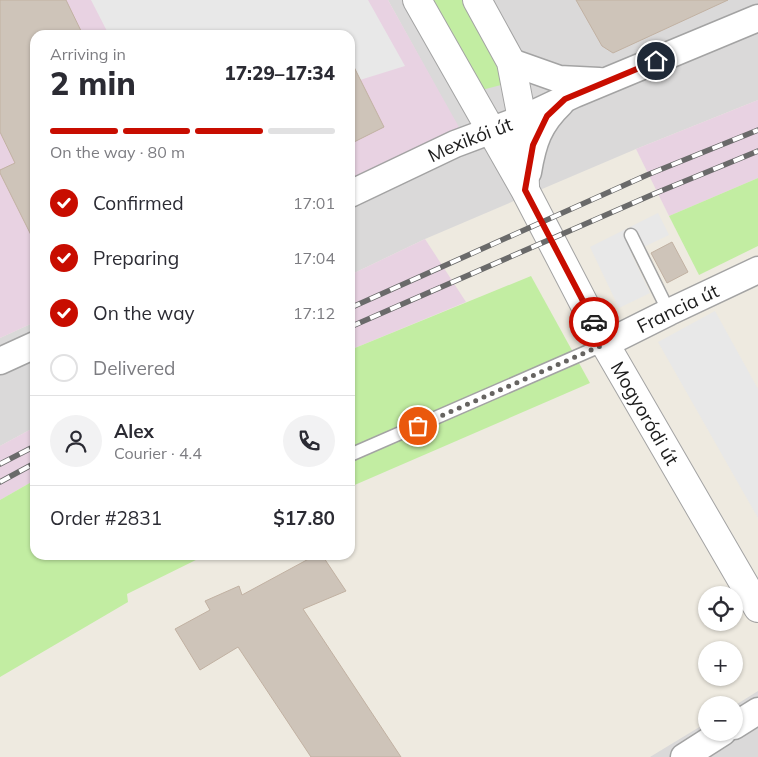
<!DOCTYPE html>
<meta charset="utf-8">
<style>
body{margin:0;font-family:Mulish,sans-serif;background:#f2f2f3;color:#2b2b33;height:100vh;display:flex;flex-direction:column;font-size:19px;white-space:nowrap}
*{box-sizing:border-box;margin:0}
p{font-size:16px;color:#7c7c81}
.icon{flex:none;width:28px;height:28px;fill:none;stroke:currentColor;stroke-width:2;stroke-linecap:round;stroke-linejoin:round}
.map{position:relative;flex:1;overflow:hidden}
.details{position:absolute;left:30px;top:30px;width:325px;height:530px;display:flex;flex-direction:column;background:#fff;border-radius:15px;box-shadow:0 1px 4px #0004}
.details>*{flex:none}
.controls{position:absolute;left:698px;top:586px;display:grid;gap:10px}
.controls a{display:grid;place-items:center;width:45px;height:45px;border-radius:50%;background:#fff;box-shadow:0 1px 4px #0004;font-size:25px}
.pin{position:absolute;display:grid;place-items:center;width:42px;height:42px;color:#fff;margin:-21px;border:2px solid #fff;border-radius:50%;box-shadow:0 1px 5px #0007}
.courier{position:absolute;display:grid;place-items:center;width:50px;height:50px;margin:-25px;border:4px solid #c80d00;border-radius:50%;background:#fff;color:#222;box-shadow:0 1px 6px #0007}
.head em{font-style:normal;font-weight:800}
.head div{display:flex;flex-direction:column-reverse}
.head{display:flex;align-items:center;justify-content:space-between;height:85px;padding:0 20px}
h1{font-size:32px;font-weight:800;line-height:38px}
.bar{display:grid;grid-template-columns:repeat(4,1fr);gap:8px 5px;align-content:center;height:60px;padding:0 20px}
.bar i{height:6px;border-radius:4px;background:#e1e1e2}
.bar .on{background:#c80d00}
.bar p{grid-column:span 4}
.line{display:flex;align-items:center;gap:12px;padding:0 20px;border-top:1px solid #e1e1e2}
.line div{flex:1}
.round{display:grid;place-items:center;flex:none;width:52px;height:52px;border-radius:26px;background:#f2f2f3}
ol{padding:0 20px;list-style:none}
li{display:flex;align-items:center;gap:15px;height:55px}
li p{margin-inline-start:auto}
li .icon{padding:5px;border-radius:50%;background:#c80d00;color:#fff;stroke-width:4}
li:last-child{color:#7c7c81}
li i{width:28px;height:28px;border:2px solid #e1e1e2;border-radius:50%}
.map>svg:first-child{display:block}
.residential{fill:#dad9d9}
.industrial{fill:#e8d2e2}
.grass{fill:#c2eda2}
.parking{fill:#e8e8e8}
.building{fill:#cec4b9;stroke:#c1b1a2}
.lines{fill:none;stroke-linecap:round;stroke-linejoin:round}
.service-casing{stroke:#a3a3a3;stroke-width:15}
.minor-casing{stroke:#a3a3a3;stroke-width:29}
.tertiary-casing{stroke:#a3a3a3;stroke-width:30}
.service{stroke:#fff;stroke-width:12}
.minor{stroke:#fff;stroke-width:26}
.tertiary{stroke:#fff;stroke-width:28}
.rail-casing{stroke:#6a6a6a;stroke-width:5.5}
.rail{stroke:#fff;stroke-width:4;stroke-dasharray:11;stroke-linecap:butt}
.done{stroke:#666461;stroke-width:5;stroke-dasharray:0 9}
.route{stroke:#c80d00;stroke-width:6}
.labels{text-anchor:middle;stroke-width:4;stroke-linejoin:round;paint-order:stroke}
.street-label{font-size:19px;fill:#1c1c1c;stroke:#fff}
</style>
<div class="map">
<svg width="758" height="757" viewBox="0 0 758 757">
<rect width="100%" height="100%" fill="#eeeae0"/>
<g class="residential">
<polygon points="388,0 758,0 758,100 636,149 425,239 350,275 350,179 459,129"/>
<polygon points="35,322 35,427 0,446 0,338"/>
<polygon points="758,691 758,757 650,757 706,723 706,732 734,732 734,706"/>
</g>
<g class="industrial">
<polygon points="0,0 388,0 460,129 350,179 350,35 35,35 35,322 0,338"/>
<polygon points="758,100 758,178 669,216 636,149"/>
<polygon points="425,239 466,302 350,350 350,275"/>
<polygon points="35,427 35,480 0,500 0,446"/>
</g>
<g class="grass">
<polygon points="417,0 477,0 511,62 501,85 470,93"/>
<polygon points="758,178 758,246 699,275 669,216"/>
<polygon points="531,276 590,383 350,487 350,350"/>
<polygon points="35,480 35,555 206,555 127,594 128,602 0,677 0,500"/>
</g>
<g class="parking">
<polygon points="91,0 368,0 405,66 360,80 350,85 350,35 109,35"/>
<polygon points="658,213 669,235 631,253 650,293 619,308 590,247"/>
<polygon points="715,311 758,389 758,518 658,342"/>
</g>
<g class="building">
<polygon points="0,0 66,0 83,35 35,35 35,243 0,173 0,170 15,163 0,132"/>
<polygon points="576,0 728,0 613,53 602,46"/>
<polygon points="350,59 384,127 350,144"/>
<polygon points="672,242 688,272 667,283 651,253"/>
<polygon points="316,555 322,555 346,591 303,609 401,757 311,757 238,647 200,670 175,629 210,610 205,601 239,586 242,595"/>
</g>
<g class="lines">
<g class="service-casing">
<g id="service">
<polyline points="631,235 669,312"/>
<polyline points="350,455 605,344"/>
</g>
</g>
<g class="minor-casing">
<g id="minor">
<polyline points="511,62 559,79 599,81"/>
<path d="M528 172C533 142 539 124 561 103"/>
<path id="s1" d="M350 194 455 144 522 119 575 94 758 18"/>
<path id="s2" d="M605 344 669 312 758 270"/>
<polyline points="0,361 35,345"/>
<polyline points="734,726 758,711"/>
<polyline points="684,757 723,732"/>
</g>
</g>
<g class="tertiary-casing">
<g id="tertiary">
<path id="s3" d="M417 0 525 190 605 344 758 608"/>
<polyline points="477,0 511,62 522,119 525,186"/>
</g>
</g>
<use href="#service" class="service"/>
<use href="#minor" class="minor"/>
<use href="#tertiary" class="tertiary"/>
<g class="rail-casing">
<g id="rail">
<polyline points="350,308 647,175 758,130"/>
<polyline points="350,327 656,193 758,151"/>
<polyline points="0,464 35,446"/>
<polyline points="0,482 35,463"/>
</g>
</g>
<use href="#rail" class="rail"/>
</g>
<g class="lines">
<polyline class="done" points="418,426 605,344 594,322"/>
<polyline class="route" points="594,322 525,190 533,145 547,116 565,99 656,61"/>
</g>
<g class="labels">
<g class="street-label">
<text dy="7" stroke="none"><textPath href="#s1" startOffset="132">Mexikói út</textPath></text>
<text dy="7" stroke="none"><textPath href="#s2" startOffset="81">Francia út</textPath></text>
<text dy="7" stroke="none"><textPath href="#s3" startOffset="472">Mogyoródi út</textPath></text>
</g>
</g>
</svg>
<div class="controls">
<a><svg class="icon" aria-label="locate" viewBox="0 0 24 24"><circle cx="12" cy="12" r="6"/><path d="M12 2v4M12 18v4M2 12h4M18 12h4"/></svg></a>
<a>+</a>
<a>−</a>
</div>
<div class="pin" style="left:418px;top:426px;background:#ea580c"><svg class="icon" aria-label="bag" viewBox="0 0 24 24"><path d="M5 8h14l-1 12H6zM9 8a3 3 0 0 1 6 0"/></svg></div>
<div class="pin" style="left:656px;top:61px;background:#1f2937"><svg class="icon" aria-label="home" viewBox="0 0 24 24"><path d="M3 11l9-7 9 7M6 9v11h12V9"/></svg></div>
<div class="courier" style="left:594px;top:322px"><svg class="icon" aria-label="car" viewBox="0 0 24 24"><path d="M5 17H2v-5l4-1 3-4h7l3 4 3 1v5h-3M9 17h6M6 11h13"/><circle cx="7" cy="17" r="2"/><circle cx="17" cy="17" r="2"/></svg></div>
<section class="details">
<div class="head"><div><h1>2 min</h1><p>Arriving in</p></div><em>17:29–17:34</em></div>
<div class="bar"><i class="on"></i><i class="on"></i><i class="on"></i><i></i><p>On the way · 80 m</p></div>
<ol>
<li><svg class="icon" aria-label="check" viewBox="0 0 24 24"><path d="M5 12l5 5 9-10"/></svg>Confirmed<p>17:01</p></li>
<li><svg class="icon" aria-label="check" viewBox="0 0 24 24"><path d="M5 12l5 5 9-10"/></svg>Preparing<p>17:04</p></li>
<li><svg class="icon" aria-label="check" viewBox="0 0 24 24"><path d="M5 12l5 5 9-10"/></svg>On the way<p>17:12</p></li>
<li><i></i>Delivered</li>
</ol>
<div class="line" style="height:90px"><a class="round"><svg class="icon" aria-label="person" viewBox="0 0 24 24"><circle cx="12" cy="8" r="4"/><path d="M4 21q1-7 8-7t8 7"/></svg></a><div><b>Alex</b><p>Courier · 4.4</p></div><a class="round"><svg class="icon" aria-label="phone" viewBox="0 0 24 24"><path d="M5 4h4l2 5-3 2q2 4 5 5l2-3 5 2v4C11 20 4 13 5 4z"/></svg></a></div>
<div class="line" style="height:65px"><div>Order #2831</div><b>$17.80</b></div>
</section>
</div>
